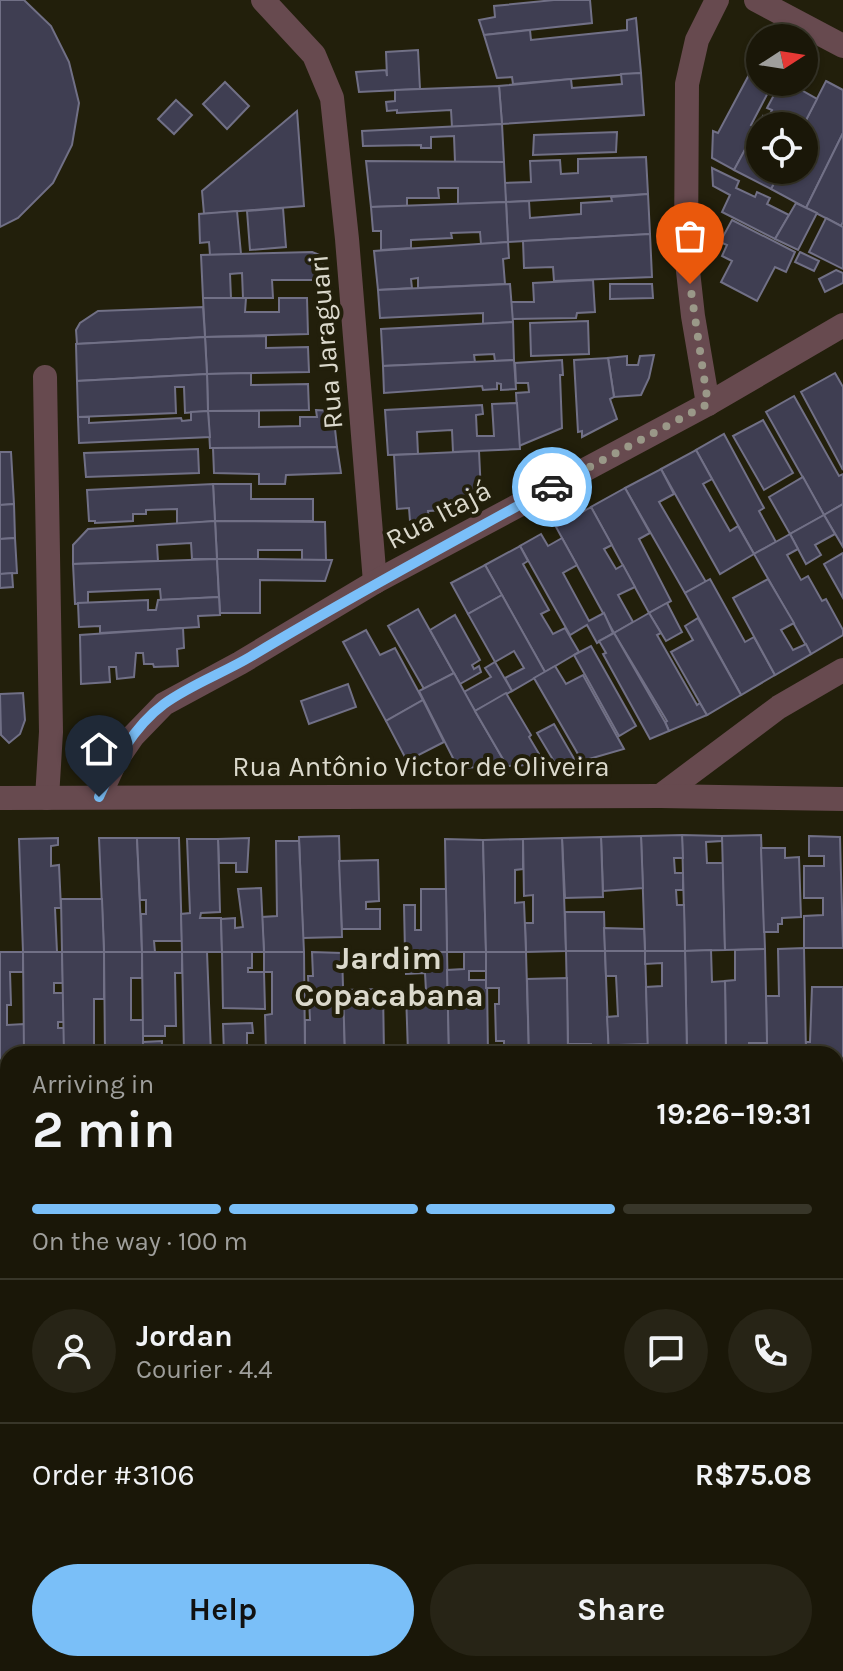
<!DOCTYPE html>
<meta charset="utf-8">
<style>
body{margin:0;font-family:Karla,sans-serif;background:#272416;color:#f1f3f6;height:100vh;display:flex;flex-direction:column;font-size:30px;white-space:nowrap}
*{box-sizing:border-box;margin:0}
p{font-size:26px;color:#9f9f9c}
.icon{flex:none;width:44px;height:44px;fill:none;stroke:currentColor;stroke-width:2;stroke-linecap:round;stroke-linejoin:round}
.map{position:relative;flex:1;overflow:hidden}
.panel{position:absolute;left:0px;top:1046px;width:844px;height:626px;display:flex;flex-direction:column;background:#1a1708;border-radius:24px 24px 0 0;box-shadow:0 2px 6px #0004,0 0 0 2px #383629}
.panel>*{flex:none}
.needle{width:52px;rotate:78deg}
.buttons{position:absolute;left:746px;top:24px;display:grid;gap:16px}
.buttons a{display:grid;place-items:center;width:72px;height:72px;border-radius:50%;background:#1a1708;box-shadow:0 2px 6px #0004,0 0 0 2px #383629;font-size:40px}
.pin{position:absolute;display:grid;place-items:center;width:68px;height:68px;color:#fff;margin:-82px -34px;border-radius:50% 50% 50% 0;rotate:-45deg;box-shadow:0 0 8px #0007}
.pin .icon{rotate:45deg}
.courier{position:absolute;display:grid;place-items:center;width:80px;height:80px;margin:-40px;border:6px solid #7abff8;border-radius:50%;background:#fff;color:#222;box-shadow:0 2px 10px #0007}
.overview em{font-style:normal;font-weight:700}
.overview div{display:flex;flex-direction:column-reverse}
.overview{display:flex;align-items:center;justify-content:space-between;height:136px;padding:0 32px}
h1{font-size:52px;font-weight:700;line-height:60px}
.bar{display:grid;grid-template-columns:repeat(4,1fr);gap:12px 8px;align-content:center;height:96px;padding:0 32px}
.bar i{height:10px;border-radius:6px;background:#383629}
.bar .active{background:#7abff8}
.bar p{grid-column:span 4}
.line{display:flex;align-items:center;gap:20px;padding:0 32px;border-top:2px solid #383629}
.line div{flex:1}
.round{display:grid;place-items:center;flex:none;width:84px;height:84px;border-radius:42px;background:#272416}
.button{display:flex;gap:16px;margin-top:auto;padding:16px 32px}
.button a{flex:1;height:92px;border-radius:48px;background:#7abff8;color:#111;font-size:32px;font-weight:700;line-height:92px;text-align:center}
.button a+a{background:#272416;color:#f1f3f6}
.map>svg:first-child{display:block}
.building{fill:#3f3e52;stroke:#717086;stroke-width:2}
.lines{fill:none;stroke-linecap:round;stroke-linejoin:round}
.minor{stroke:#674a4f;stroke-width:24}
.done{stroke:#9a9888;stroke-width:8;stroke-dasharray:0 14.4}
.route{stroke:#7abff8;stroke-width:10}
.labels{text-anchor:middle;stroke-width:8;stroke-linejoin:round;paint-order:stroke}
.street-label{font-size:28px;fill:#dbd9cc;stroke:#221f0b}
.quarter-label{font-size:32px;font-weight:bold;fill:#dbd9cc;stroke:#221f0b}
</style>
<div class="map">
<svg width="843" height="1671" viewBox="0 0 843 1671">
<rect width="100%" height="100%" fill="#221f0b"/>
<g class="building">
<polygon points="0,0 24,0 51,26 69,62 79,103 72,145 53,183 18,218 0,227"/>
<polygon points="554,0 590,0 592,23 484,35 479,20 495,17 494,6"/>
<polygon points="636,18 641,73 513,84 512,77 497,78 484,35 530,30 531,40 627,30 627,20"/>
<polygon points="418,50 420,89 359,92 356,72 386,70 387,76 386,52"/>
<polygon points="641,73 644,115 502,124 499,86 571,79 572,88 622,84 621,74"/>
<polygon points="750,73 760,79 760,82 772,85 751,125 757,128 734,170 712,158 713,131 718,133"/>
<polygon points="826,81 843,90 843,133 806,208 771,189 781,170 804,170 803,126"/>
<polygon points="225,82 249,106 227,129 203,104"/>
<polygon points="781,82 787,82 817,99 803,126 760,126 760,170 781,170 771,189 734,170 763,116 768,119 772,110 767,108"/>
<polygon points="499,86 502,124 452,127 451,110 397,113 397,110 387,111 386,102 395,101 395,90"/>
<polygon points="176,100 192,115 174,134 158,119"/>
<polygon points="297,111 304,206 204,214 202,191"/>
<polygon points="502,124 504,162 455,162 454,136 431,137 431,148 421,148 421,145 363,146 362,131"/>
<polygon points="617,132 616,152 533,155 534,135"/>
<polygon points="843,133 843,222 841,226 806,208"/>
<polygon points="646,157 648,194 506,202 504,183 531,182 530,161 560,160 561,174 578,173 578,159"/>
<polygon points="366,161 504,162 506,202 458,204 458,188 438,188 439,198 407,198 407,206 371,207"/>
<polygon points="712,168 739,181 736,188 755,197 757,192 770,198 767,204 789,215 775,239 722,212 730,195 713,186"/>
<polygon points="648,194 650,234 508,242 506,202 529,201 530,218 581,214 581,203 612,201 611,197"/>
<polygon points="506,202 508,242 481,244 480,232 451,233 452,238 411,240 411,248 381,250 381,231 373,231 371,207"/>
<polygon points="796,203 817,213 798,250 775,239"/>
<polygon points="283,208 286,247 250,250 247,211"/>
<polygon points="237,211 241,254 210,255 209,242 200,243 199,214"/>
<polygon points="826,218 843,227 843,269 809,252"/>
<polygon points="732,220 795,252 786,272 775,267 757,301 721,282 732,261 722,256 727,245 720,242"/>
<polygon points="650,234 652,277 554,281 553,267 524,268 523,241"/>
<polygon points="508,242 509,258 503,259 505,284 418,288 418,278 411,279 412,288 378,290 374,251"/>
<polygon points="312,252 322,256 324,280 272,280 273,298 243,298 242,273 230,274 231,298 203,298 201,255"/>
<polygon points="800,252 819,261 814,271 795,262"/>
<polygon points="836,270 843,273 843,283 825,292 819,279"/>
<polygon points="593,280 595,312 577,313 576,318 512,319 511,302 534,302 533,283"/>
<polygon points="510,284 513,322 483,324 483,313 380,318 378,290"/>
<polygon points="610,284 652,284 653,298 610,299"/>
<polygon points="203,298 246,298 245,312 279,312 279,298 307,298 308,334 205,337"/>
<polygon points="203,307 205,337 77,344 76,330 80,323 98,311"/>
<polygon points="588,321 589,354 531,356 530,323"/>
<polygon points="513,322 514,360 495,361 494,354 474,355 475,362 383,366 381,329"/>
<polygon points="266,336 266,348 308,347 309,372 207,374 205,337"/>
<polygon points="205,337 207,374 77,381 76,344"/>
<polygon points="654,355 649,378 641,395 614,397 608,358 627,356 627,365 638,365 640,356"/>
<polygon points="608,358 614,397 610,399 617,419 582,437 582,431 578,432 574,360"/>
<polygon points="514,360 516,389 501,390 501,384 497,383 497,389 483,390 482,386 384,393 383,366"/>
<polygon points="562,360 563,375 560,375 562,428 519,446 516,393 529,392 528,383 516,383 515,363"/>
<polygon points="251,373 251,385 308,384 309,410 208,411 207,374"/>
<polygon points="835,373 843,387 843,470 801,392"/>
<polygon points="207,374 208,411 185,413 184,387 175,387 176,413 78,417 77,381"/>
<polygon points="794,396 839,476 843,474 843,504 824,515 766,412"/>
<polygon points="517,403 520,449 453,452 452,430 417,432 418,454 388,455 385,410 482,405 483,414 476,415 477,436 494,436 492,404"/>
<polygon points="316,410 333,411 337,447 210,448 208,411 259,411 259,427 300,426 300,417 317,417"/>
<polygon points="208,411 210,437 79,443 78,417 89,417 89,423 181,418 182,421 191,420 191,412"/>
<polygon points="763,420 793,473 764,490 733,436"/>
<polygon points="724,434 764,508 759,511 776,542 754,554 696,450"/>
<polygon points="213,448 337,447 341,473 286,475 285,484 259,484 259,474 214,473"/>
<polygon points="198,449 199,473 86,477 84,453"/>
<polygon points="696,450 712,479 703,484 730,531 738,526 754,554 720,574 661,469"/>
<polygon points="479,451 481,493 467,495 468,500 451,501 451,508 449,510 428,511 429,520 410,521 409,508 397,509 394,455"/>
<polygon points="0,452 11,452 14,504 0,505"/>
<polygon points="661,469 674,494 659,502 706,582 685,593 625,488"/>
<polygon points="803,477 824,515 790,534 769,497"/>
<polygon points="213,484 251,484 251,499 313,499 313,521 215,521"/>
<polygon points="213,484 215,521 177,524 177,509 146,510 146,514 133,514 133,521 95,523 95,521 89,521 87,490"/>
<polygon points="625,488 650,533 639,539 671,601 649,613 591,507"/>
<polygon points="14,504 15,538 0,539 0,505"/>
<polygon points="843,504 843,547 824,515"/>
<polygon points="591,507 612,545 604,549 616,569 623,565 635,587 618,595 633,622 614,633 556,527"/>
<polygon points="824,515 835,534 815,545 821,555 806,564 790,534"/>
<polygon points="215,521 325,522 326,560 302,560 302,550 258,550 258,559 217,559"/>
<polygon points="215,521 217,559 192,559 191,543 157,545 158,561 73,564 73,545 88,529"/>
<polygon points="541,534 548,546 562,538 577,565 563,573 589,621 604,613 613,633 597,643 587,625 570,635 520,546"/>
<polygon points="790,534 798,549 787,555 801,580 808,576 822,601 826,599 843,630 843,635 811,654 754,554"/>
<polygon points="15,538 17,573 0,574 0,539"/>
<polygon points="520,546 528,561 523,564 549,610 541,614 553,634 565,628 579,652 545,672 485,565"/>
<polygon points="843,553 843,598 824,564"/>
<polygon points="217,559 219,597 161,600 160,589 88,592 88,603 75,604 73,564"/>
<polygon points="217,559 258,559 332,560 325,581 260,580 260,613 220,613"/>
<polygon points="485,565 502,595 468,614 451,583"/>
<polygon points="12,573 13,587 0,588 0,574"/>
<polygon points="710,579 745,642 754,637 775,675 741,695 685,593"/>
<polygon points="768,579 794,623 781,630 793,650 806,644 811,654 775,675 733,598"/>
<polygon points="502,595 545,672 512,691 505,678 524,668 514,651 495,662 468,614"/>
<polygon points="219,597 220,615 198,616 199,627 100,633 100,626 79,627 78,603 148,600 148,610 156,610 158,600"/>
<polygon points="667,603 682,632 666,641 649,613"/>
<polygon points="418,609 454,673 424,689 388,626"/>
<polygon points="649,613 661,633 657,635 697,705 700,703 707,715 669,731 665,722 667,721 614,633"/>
<polygon points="455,615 480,660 472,665 474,669 479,666 481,672 460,684 430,630"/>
<polygon points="698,618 741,695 707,715 671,652 693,640 685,626"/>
<polygon points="183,628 184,648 177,649 178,666 154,667 153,664 144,664 143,653 136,653 134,677 117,679 116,667 109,667 110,682 81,684 80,635"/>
<polygon points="366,630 380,655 395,648 423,700 386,721 343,642"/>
<polygon points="614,633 665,722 669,731 650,739 603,654 606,653 599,641"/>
<polygon points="591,646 636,726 619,736 574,655"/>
<polygon points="495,662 512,691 475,711 464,692 491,677 485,668"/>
<polygon points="555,666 566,684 583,675 624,749 582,761 534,678"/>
<polygon points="454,673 475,711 507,766 458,768 419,691"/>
<polygon points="348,684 356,707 309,724 301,701"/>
<polygon points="23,693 25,720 20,734 9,743 1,735 0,694"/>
<polygon points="506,693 531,735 529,737 545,764 507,766 475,711"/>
<polygon points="423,700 444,742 407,761 386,721"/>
<polygon points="554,724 576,762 555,763 537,733"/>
<polygon points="682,835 722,836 722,841 706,842 707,863 723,863 725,950 685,951"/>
<polygon points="682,835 683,858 674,858 675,873 683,873 683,890 676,890 677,905 684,905 685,951 645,951 641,836"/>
<polygon points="761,835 765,949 725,950 722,836"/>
<polygon points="339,836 342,937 303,938 299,837"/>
<polygon points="641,836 643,888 603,891 601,837"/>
<polygon points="809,836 840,837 843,948 804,948 804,916 823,915 823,898 804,898 804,866 824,866 824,856 809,856"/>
<polygon points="601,837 603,897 565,898 562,838"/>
<polygon points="58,838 58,845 51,846 51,866 59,865 61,908 55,908 57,952 23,952 19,839"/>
<polygon points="99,838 137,838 142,952 104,952"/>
<polygon points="137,838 179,838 182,941 154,941 155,952 142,952 141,914 146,914 146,900 140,900"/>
<polygon points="249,838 247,872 236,872 236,863 219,863 218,839"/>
<polygon points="562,838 566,951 526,952 525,923 533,923 533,895 524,896 523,839"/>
<polygon points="187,839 218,839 220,912 201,913 200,918 221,918 222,952 182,952 181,914 190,913"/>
<polygon points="445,839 483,840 486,952 447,952"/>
<polygon points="523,839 523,869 515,870 515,903 524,902 526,952 486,952 483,840"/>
<polygon points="276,841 299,841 304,952 264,952 262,917 277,916"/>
<polygon points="761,848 785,848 785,858 799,857 801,917 782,918 782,924 778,924 778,932 764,932"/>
<polygon points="378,860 379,901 366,902 366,909 380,909 380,929 342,929 339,861"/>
<polygon points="261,888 264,952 222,952 221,919 235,918 235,928 243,927 238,889"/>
<polygon points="421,889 446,889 447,952 405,952 404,905 415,905 415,930 421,930"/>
<polygon points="61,899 102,899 104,952 62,952"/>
<polygon points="565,912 604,912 605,951 566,951"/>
<polygon points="604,928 644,929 645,951 605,951"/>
<polygon points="804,948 806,1054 767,1054 766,996 779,996 778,949"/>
<polygon points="765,949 767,1043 749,1043 749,1054 726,1054 725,981 735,980 735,950"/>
<polygon points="711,950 712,982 725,981 726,1054 687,1054 685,951"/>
<polygon points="566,951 605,951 609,1054 591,1054 591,1044 568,1044"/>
<polygon points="605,951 645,951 648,1044 619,1045 619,1054 609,1054 607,1017 618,1016 616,976 606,976"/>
<polygon points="645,951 685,951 687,1054 648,1054 646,987 662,986 662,963 645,964"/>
<polygon points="0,952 23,952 23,972 10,972 11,1005 7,1005 7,1025 24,1024 24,1054 8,1054 8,1063 0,1062"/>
<polygon points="23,952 62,952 63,983 54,983 54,993 63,993 64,1022 58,1022 58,1028 64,1028 64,1054 24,1054"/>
<polygon points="62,952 104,952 104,999 94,999 94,1054 64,1054"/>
<polygon points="104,952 142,952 142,978 131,978 131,1020 143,1020 143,1054 105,1054"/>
<polygon points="142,952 182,952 182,973 175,973 176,1026 165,1026 165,1036 143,1036"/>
<polygon points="182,952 207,952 211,1054 184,1054"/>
<polygon points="222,952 252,952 252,968 248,968 248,972 264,972 265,1009 223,1008"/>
<polygon points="264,952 304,952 305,1054 266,1054 265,1015 272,1014 272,972 264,972"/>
<polygon points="312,952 342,953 345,1054 305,1054 305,1020 310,1020 308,976 313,976"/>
<polygon points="405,952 447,952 449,1054 408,1054 406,992 426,991 425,973 406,974"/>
<polygon points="464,952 486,952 487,971 469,971 469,980 487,980 488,1054 449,1054 447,970 464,969"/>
<polygon points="486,952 526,952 529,1054 504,1054 504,1041 496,1041 495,1004 499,1004 499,988 486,988"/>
<polygon points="567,978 568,1054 529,1054 527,979"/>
<polygon points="812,987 843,987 843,1064 836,1065 836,1054 806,1054 806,1042 810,1042"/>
<polygon points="383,989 384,1054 345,1054 343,990"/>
<polygon points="252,1023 253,1033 247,1033 247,1054 224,1054 223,1024"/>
<polygon points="162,1041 162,1054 143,1054 143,1042"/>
<rect x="0" y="1132" width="8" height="112"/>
<rect x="836" y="1134" width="7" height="95"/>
<rect x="836" y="1246" width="7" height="107"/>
<rect x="0" y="1411" width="8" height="113"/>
<rect x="836" y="1490" width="7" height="37"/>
<polygon points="836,1527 840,1527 840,1553 843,1553 843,1623 836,1626"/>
<polygon points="0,1561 8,1561 8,1639 0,1640"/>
</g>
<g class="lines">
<g class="minor">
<polyline points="263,0 314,55 332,98 347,239 375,582"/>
<polyline points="756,0 843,46"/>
<polyline points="45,377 51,732 47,798"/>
<polyline points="708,404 693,316 686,253 687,84 697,40 717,0"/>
<polyline points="660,796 779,707 843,670"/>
<polyline points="99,797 115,762 133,736 164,704 240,663 375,582 708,404 843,325"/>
<polyline points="0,798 660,796 843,799"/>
<polyline points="0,1092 8,1092"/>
<polyline points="836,1099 843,1099"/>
<polyline points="0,1385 8,1385"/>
<polyline points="836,1385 843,1385"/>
<polyline points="836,1653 843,1650"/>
<polyline points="781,1671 806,1664"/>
</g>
</g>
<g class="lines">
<polyline class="done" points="552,487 708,404 690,284"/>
<path class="route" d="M99 797C114 763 133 727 164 704 190 685 223 673 250 657 349 597 451 543 552 487"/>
</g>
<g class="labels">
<g class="street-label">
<text transform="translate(325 342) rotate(-95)" y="10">Rua Jaraguari</text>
<text transform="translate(438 514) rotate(-28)" y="10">Rua Itajá</text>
<text x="421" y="776">Rua Antônio Victor de Oliveira</text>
</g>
<g class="quarter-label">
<text x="389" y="969">Jardim<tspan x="389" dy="37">Copacabana</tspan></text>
</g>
</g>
</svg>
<div class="buttons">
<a><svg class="needle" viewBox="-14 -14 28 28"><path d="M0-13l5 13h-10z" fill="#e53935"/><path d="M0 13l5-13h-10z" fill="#9f9f9c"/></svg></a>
<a><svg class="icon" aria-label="locate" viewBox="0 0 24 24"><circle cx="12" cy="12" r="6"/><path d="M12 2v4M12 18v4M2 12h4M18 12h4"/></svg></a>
</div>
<div class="pin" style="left:690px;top:284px;background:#ea580c"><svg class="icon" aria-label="bag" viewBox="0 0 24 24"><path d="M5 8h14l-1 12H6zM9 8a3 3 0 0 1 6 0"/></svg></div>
<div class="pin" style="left:99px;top:797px;background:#1f2937"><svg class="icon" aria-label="home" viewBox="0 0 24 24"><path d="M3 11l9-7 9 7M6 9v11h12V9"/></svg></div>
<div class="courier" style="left:552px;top:487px"><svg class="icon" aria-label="car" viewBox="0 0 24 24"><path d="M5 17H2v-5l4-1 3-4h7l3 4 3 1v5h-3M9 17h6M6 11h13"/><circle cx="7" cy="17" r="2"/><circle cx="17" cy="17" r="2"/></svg></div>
<section class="panel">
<div class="overview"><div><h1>2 min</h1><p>Arriving in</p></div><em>19:26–19:31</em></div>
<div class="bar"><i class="active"></i><i class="active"></i><i class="active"></i><i></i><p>On the way · 100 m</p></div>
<div class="line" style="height:144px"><a class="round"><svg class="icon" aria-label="person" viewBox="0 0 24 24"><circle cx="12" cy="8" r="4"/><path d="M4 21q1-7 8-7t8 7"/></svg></a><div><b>Jordan</b><p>Courier · 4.4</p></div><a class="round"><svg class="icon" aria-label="chat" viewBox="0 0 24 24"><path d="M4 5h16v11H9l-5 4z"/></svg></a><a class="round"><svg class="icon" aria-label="phone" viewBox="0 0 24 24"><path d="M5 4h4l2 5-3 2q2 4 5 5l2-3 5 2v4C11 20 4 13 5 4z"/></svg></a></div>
<div class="line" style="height:104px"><div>Order #3106</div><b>R$75.08</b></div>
<div class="button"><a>Help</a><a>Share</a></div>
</section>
</div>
